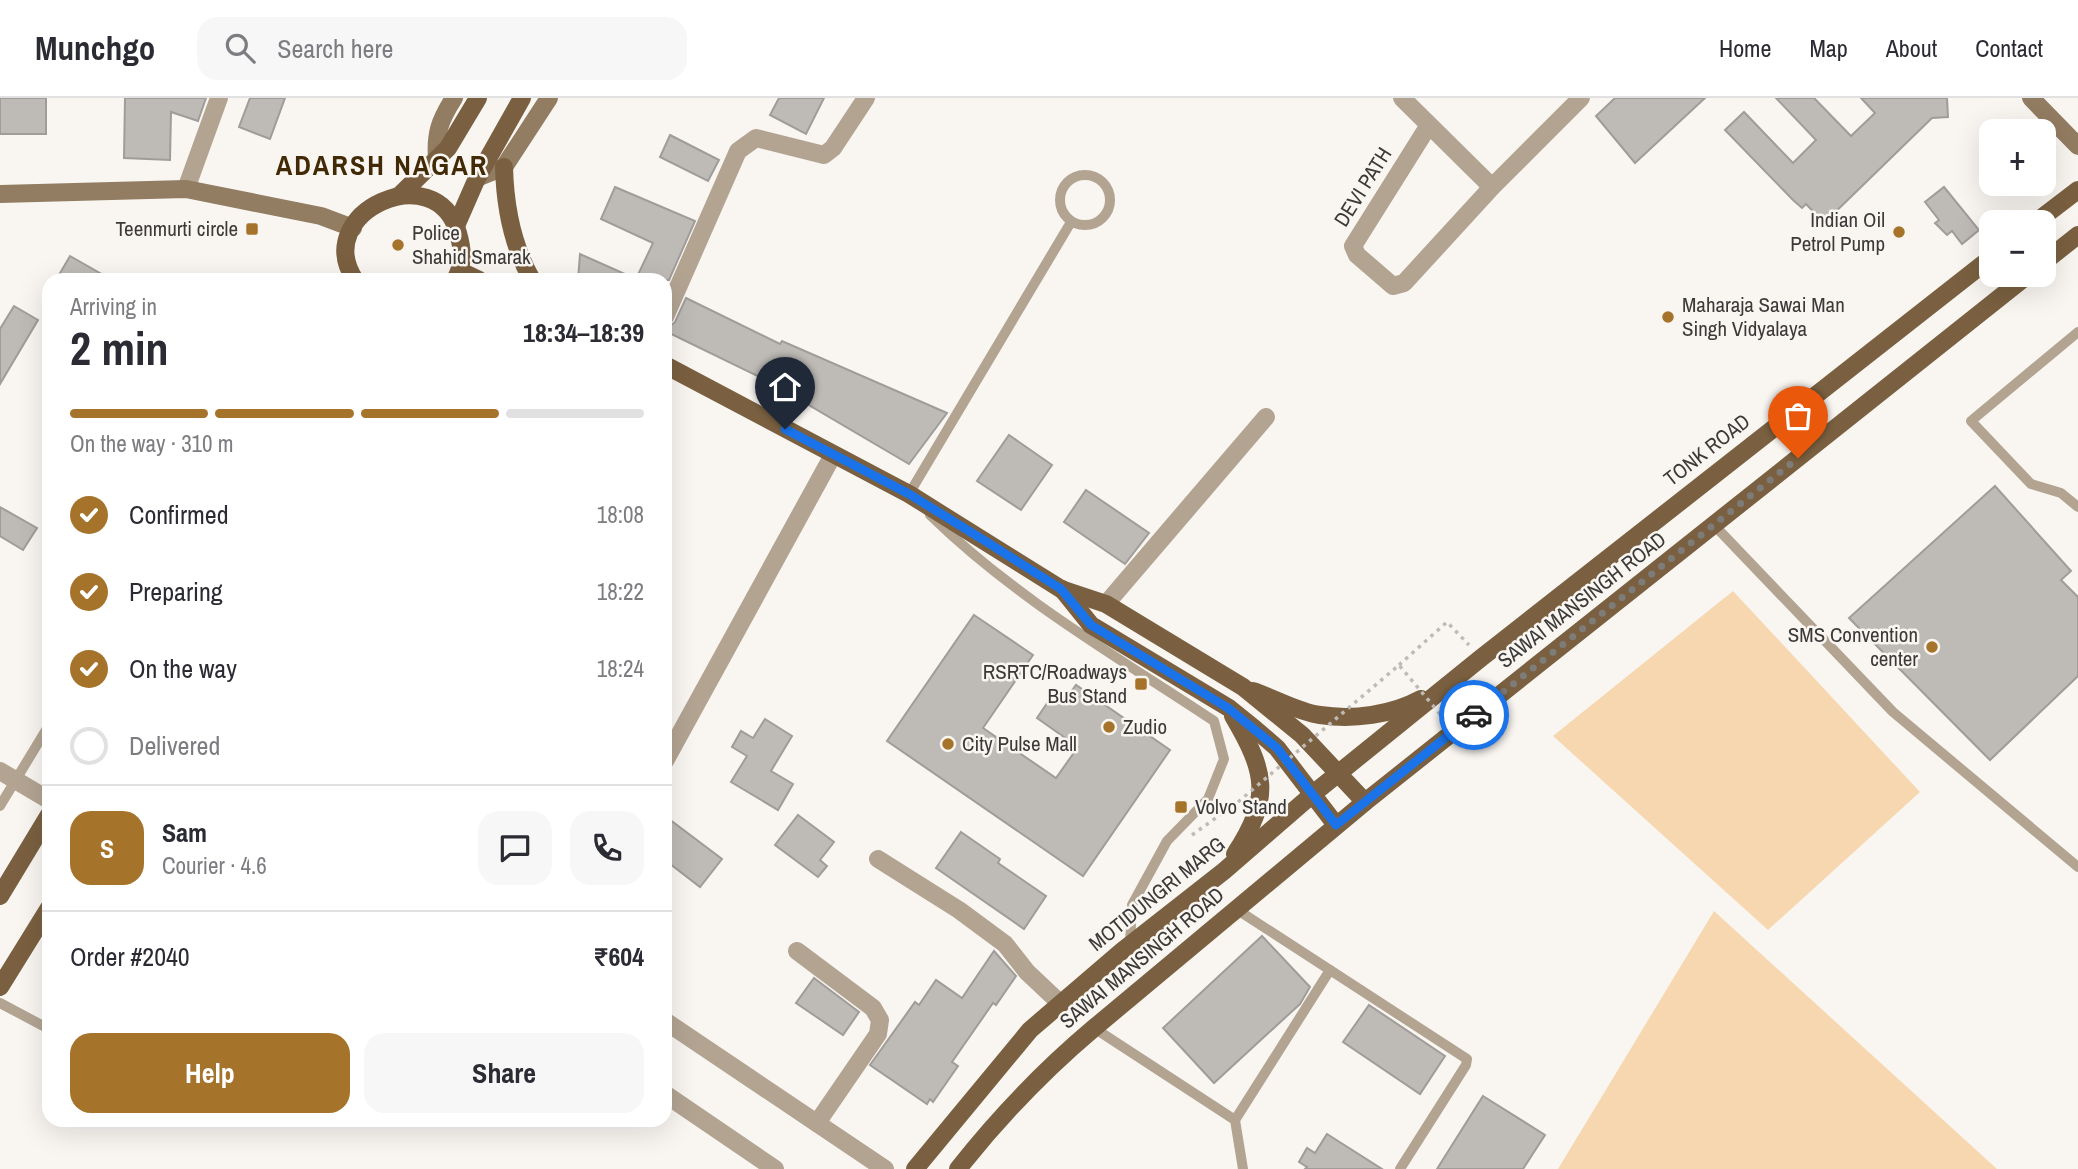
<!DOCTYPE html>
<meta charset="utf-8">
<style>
body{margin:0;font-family:"Archivo Narrow",sans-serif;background:#f7f7f7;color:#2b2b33;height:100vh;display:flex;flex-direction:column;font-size:26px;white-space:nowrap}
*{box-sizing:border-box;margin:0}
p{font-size:23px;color:#7c7c81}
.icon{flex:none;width:38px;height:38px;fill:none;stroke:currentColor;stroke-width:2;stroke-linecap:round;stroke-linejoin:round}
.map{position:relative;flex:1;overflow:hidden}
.details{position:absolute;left:42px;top:175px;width:630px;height:854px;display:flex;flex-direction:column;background:#fff;border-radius:21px;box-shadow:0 7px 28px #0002}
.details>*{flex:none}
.buttons{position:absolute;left:1979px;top:21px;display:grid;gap:14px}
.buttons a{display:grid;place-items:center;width:77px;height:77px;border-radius:14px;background:#fff;box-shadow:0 7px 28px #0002;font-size:35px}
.pin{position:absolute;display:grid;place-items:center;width:60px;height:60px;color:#fff;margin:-72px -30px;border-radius:50% 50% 50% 0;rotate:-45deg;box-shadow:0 0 7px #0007}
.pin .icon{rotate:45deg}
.courier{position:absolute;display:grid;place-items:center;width:70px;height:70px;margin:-35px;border:5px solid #1a73e8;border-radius:50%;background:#fff;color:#222;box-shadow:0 2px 9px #0007}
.summary em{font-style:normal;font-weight:700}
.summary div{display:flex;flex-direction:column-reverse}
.summary{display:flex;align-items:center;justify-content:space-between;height:119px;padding:0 28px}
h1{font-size:46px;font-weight:700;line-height:52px}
.bar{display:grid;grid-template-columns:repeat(4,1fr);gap:10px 7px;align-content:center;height:84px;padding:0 28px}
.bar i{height:9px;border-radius:5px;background:#e1e1e2}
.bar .selected{background:#a6732b}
.bar p{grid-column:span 4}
.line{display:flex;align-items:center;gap:18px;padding:0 28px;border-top:2px solid #e1e1e2}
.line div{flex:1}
.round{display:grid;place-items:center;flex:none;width:74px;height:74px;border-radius:21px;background:#f7f7f7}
ol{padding:0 28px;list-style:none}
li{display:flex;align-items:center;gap:21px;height:77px}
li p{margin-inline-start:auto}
li .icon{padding:7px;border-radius:50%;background:#a6732b;color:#fff;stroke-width:4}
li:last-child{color:#7c7c81}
li i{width:38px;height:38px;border:4px solid #e1e1e2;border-radius:50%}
.action{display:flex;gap:14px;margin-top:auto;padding:14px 28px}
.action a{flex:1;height:80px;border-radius:21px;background:#a6732b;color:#fff;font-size:28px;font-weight:700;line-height:80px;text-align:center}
.action a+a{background:#f7f7f7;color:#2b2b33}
header{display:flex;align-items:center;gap:42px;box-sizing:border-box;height:98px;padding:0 35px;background:#fff;border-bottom:2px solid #e1e1e2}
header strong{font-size:33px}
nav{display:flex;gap:38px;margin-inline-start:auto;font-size:24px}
.search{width:490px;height:63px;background:#f7f7f7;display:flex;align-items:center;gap:18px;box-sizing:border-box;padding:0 24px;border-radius:21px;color:#7c7c81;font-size:26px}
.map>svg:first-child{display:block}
.green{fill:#f7d7b0}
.building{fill:#bebbb7;stroke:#9f9c99;stroke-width:2}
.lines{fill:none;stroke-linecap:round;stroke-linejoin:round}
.path{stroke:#bdbab7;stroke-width:3.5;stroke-dasharray:3.5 5;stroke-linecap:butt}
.lane{stroke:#b3a492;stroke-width:10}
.street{stroke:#b3a492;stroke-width:18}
.secondary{stroke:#927c62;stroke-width:18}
.primary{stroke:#7a6040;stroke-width:18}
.path-bridge{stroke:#bdbab7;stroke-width:3.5;stroke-dasharray:3.5 5;stroke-linecap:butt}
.done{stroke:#7e7c79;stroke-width:7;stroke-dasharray:0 12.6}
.route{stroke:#1a73e8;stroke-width:9}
.poi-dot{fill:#a6732b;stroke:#f9f6f2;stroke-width:2.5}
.labels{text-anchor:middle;stroke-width:5;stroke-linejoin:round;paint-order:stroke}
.street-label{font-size:21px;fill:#3b3a38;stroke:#f9f6f2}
.poi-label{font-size:21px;fill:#3b3a38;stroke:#f9f6f2;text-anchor:start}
.district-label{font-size:28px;font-weight:bold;letter-spacing:2px;fill:#422a06;stroke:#f9f6f2}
</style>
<header>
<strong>Munchgo</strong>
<div class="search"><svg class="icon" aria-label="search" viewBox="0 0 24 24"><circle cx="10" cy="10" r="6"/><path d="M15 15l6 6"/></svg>Search here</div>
<nav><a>Home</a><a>Map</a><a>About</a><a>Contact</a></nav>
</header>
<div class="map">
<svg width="2078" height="1071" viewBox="0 0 2078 1071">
<rect width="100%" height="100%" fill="#f9f6f2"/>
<g class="green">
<polygon points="1733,493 1920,694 1768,832 1553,638"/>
<polygon points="1714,813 1997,1071 1558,1071"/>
</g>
<g class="building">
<rect x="0" y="0" width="46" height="36"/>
<polygon points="125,0 206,0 198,23 171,14 170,62 124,60"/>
<polygon points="250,0 285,0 270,41 239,29"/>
<polygon points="779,0 824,0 806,36 770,17"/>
<polygon points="1615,0 1705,0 1635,65 1596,18"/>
<polygon points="1776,0 1814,0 1851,38 1875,15 1861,0 1947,0 1948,19 1932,20 1824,125 1806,106 1802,110 1793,102 1725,32 1744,14 1793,65 1816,42"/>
<polygon points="670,37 719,62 708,83 660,59"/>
<polygon points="615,89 695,123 669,182 578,182 580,156 636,181 653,145 601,121"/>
<polygon points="1944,89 1979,132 1962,146 1952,133 1947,137 1935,125 1939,122 1925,104"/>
<polygon points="70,158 112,182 56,182"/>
<polygon points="686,200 780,246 782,243 947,315 909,366 766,282 665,233 675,224"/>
<polygon points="14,208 38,222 0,286 0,231"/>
<polygon points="1009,337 1052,367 1021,412 977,383"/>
<polygon points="1995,388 2071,473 2061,482 2078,499 2078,578 1990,662 1849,520"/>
<polygon points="1086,392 1149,435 1125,466 1064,424"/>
<polygon points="0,409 37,430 23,452 0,438"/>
<polygon points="974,517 1033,557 983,630 1056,680 1078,649 1037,620 1054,595 1065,602 1076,587 1170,652 1083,778 887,643"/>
<polygon points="765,621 792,638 771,673 793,686 778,712 731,684 747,658 732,649 741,633 753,640"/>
<polygon points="798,717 834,744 820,762 827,768 818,779 775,747"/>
<polygon points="665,718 722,761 700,789 665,762"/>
<polygon points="961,734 1000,761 998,765 1046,798 1024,831 936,770"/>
<polygon points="1262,838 1310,889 1300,906 1214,985 1163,930"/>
<polygon points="994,853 1016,878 996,907 993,905 952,964 958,968 933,1004 930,1001 927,1006 870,967 915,904 919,907 936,882 962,900"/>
<polygon points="814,880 859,914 843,937 796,905"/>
<polygon points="1369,907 1445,958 1420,996 1343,944"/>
<polygon points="1483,998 1545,1037 1523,1071 1437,1071"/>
<polygon points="1327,1036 1382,1071 1305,1071 1307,1069 1299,1064 1307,1050 1315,1055"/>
</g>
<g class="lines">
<g class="path">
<polyline points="1399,567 1447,524 1469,547"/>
<polyline points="1192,737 1238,704"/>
</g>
<g class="lane">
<circle cx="1085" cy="102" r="25"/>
<polyline points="2078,234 1971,323 2031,386 2061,395 2078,409"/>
<polyline points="912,399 909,396 1071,124"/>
<path d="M930 417C1015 500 1116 558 1214 623L1224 661 1208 701 1167 743 1132 807 1130 846"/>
<polyline points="1714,427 1893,614 2078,769"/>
<polyline points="0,708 49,627"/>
<polyline points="1236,811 1467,961 1466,967 1400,1071"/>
<polyline points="0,905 49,931"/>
<polyline points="1094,930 1235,1022 1243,1071"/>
<polyline points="1235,1022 1330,872"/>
</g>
<g class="street">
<polyline points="1402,0 1492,89"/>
<polyline points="1429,27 1353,148 1357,157 1393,188 1404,185 1492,89 1581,0"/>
<polyline points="186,91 219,0"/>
<polyline points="665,219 738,53 756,40 824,57 833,50 866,0"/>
<polyline points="1106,506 1266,319"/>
<polyline points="665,663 833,357"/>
<polyline points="0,673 49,702"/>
<polyline points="878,761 959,812 1005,846 1027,874 1061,906"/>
<polyline points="797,853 873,910 880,922 878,936 817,1025"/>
<polyline points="665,923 885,1071"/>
<polyline points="665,996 775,1071"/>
</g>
<g class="secondary">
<polyline points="2031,0 2078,48"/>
<path d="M437 61C435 35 440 22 454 0"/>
<polyline points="477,80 504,69 549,0"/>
<polyline points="0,96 186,91 321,118 353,130"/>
</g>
<g class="primary">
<path d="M504 69C505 109 512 147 532 182"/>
<polyline points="399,98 448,50 478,0"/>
<polyline points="2036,124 2078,92"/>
<polyline points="456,128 477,80 522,0"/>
<polyline points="2044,164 2078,137"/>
<polyline points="460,173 479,182"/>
<path d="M355 182C310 114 437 57 458 135 463 152 464 166 455 182"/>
<polyline points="665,267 909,396 1061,491 1106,506 1243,589 1302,637 1365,704"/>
<polyline points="1062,491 1091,527 1229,610 1255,631 1277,650 1336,727"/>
<path d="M1253 593C1274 600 1298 614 1320 617 1353 622 1392 617 1421 601"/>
<path d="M1233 618C1266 674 1272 699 1235 756"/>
<polyline points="0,798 49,717"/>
<polyline points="0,889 49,810"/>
<polyline points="915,1071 1030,932 1122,853 1224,773 1314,695 1481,560 1992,159"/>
<path d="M958 1071C999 1019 1043 973 1094 930L1365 704 2028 177"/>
</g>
<polyline class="path-bridge" points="1238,704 1399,567 1466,647"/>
</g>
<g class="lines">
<polyline class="done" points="1474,617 1798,360"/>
<polyline class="route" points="785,331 909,396 990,446 1061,491 1091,527 1228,610 1277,650 1336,727 1474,617"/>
</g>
<g class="poi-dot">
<rect x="245" y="124" width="14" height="14" rx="3.5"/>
<circle cx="1899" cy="134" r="7"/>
<circle cx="398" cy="147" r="7"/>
<circle cx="1668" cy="219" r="7"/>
<circle cx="1932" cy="549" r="7"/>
<rect x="1134" y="579" width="14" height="14" rx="3.5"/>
<circle cx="1109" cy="629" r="7"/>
<circle cx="948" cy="646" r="7"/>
<rect x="1174" y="702" width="14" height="14" rx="3.5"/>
</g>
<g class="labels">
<g class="street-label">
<text transform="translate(1363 89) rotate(-58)" y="7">DEVI PATH</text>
<text transform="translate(1707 352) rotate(-38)" y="7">TONK ROAD</text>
<text transform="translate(1582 502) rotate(-38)" y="7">SAWAI MANSINGH ROAD</text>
<text transform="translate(1157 796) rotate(-39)" y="7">MOTIDUNGRI MARG</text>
<text transform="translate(1142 860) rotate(-40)" y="7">SAWAI MANSINGH ROAD</text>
</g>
<g class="poi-label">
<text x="1885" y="129" text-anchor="end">Indian Oil<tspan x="1885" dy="24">Petrol Pump</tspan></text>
<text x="238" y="138" text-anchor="end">Teenmurti circle</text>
<text x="412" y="142">Police<tspan x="412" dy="24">Shahid Smarak</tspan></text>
<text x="1682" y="214">Maharaja Sawai Man<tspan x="1682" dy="24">Singh Vidyalaya</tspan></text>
<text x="1918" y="544" text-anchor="end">SMS Convention<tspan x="1918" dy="24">center</tspan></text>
<text x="1127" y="581" text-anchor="end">RSRTC/Roadways<tspan x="1127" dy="24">Bus Stand</tspan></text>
<text x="1123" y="636">Zudio</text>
<text x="962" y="653">City Pulse Mall</text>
<text x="1195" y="716">Volvo Stand</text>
</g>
<g class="district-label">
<text x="382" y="77">ADARSH NAGAR</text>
</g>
</g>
</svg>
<div class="buttons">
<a>+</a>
<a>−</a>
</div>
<div class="pin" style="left:1798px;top:360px;background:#ea580c"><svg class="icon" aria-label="bag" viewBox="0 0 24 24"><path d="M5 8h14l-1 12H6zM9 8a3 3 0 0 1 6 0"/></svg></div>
<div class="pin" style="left:785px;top:331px;background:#1f2937"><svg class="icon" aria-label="home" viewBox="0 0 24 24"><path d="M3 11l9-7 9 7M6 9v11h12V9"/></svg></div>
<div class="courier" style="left:1474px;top:617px"><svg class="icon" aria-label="car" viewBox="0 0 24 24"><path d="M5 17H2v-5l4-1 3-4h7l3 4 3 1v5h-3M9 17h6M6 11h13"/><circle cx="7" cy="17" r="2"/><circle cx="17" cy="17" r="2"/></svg></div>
<section class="details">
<div class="summary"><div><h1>2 min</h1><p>Arriving in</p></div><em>18:34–18:39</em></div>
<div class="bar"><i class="selected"></i><i class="selected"></i><i class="selected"></i><i></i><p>On the way · 310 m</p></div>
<ol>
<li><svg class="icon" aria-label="check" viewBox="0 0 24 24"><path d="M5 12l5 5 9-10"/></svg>Confirmed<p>18:08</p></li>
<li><svg class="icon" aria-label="check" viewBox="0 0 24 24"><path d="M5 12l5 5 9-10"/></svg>Preparing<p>18:22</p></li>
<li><svg class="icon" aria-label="check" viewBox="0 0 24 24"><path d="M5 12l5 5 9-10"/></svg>On the way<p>18:24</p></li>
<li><i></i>Delivered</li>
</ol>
<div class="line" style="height:126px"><b class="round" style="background:#a6732b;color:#fff">S</b><div><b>Sam</b><p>Courier · 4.6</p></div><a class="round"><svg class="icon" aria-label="chat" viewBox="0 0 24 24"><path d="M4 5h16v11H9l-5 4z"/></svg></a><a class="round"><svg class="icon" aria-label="phone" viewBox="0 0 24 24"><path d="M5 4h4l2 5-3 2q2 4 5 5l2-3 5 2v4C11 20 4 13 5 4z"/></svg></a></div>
<div class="line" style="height:91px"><div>Order #2040</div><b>₹604</b></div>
<div class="action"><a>Help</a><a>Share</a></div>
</section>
</div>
